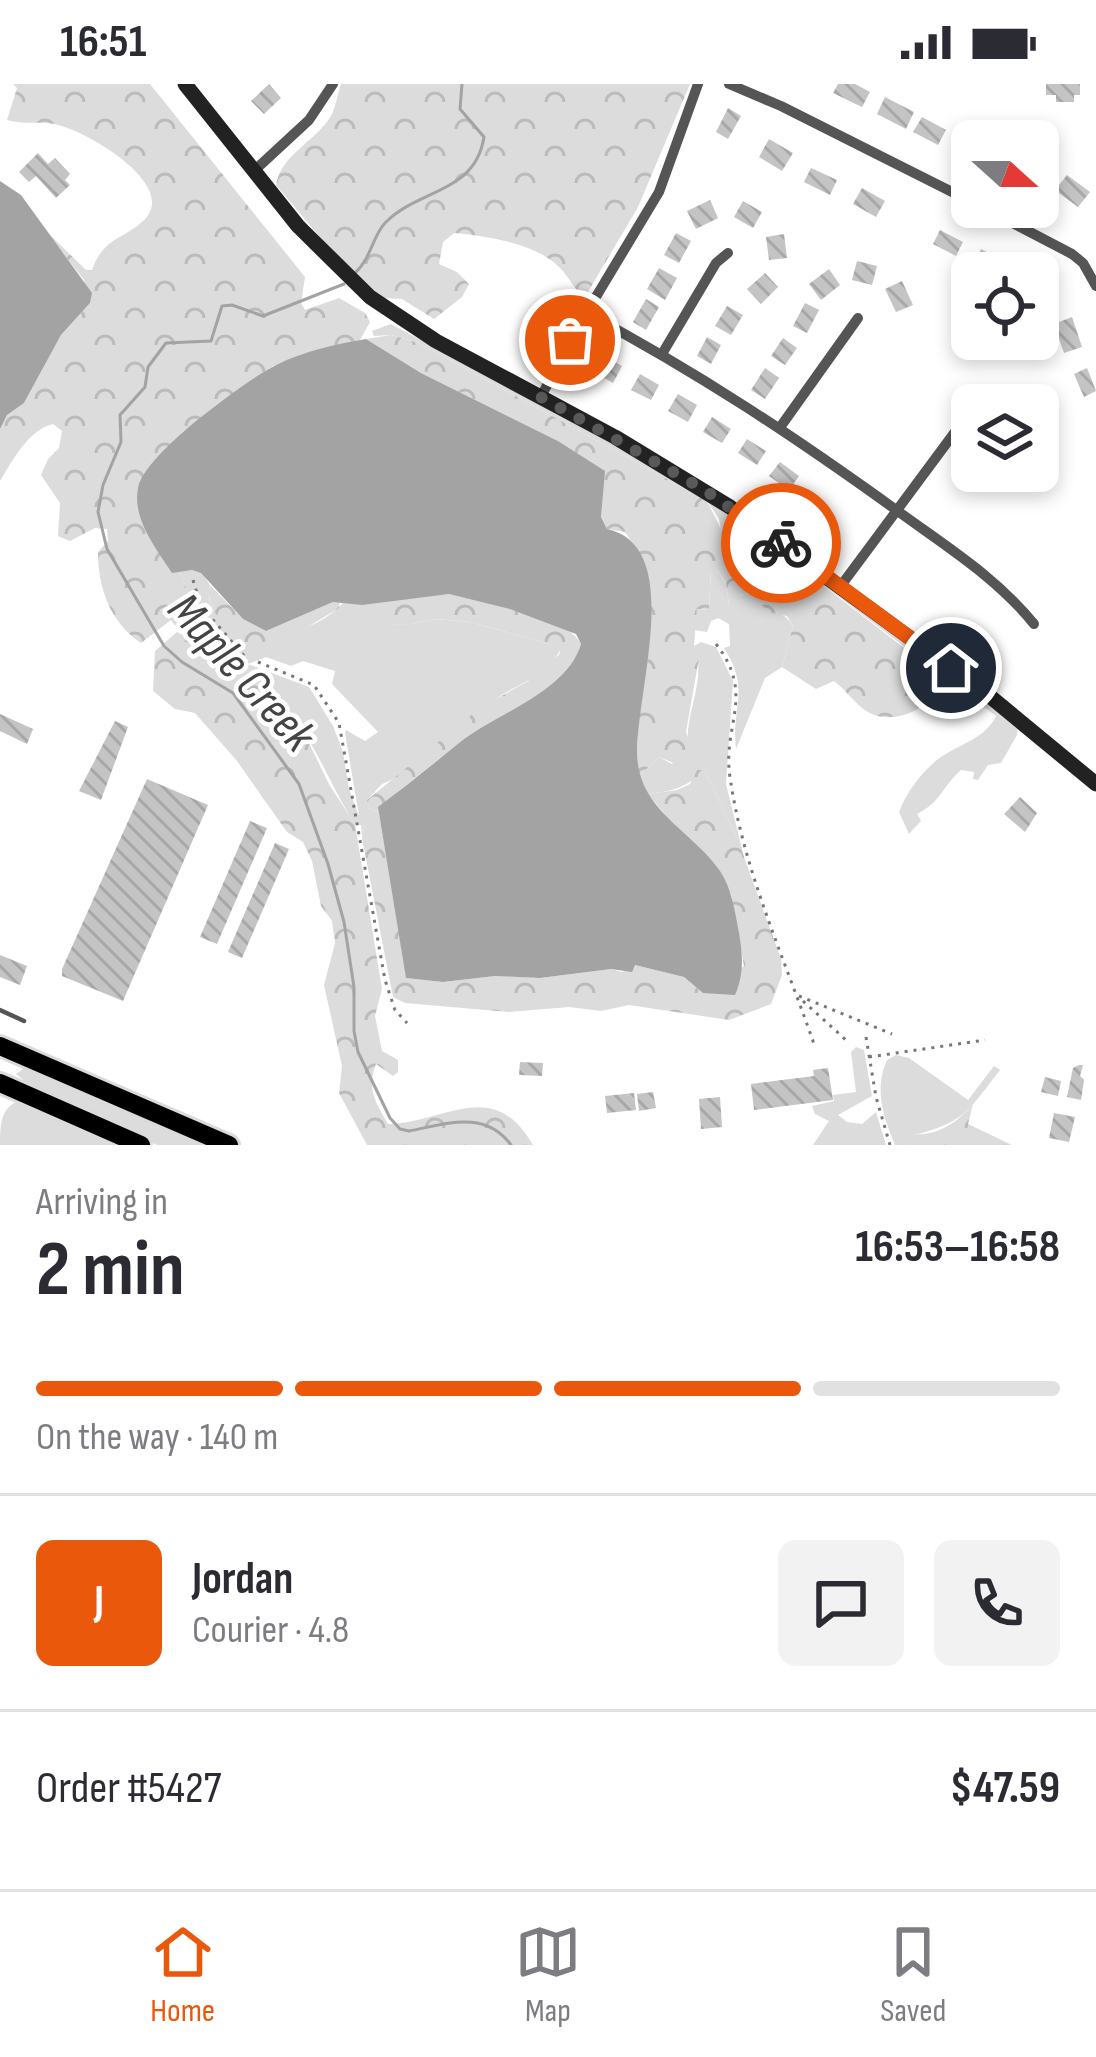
<!DOCTYPE html>
<meta charset="utf-8">
<style>
body{margin:0;font-family:"Sofia Sans Condensed",sans-serif;background:#f2f2f3;color:#2b2b33;height:100vh;display:flex;flex-direction:column;font-size:45px;white-space:nowrap}
*{box-sizing:border-box;margin:0}
p{font-size:39px;color:#7c7c81}
.icon{flex:none;width:66px;height:66px;fill:none;stroke:currentColor;stroke-width:2;stroke-linecap:round;stroke-linejoin:round}
.map{position:relative;height:1061px;overflow:hidden}
.drawer{display:flex;flex-direction:column;background:#fff;flex:1}
.drawer>*{flex:none}
.needle{width:78px;rotate:111deg}
.controls{position:absolute;left:951px;top:36px;display:grid;gap:24px}
.controls a{display:grid;place-items:center;width:108px;height:108px;border-radius:18px;background:#fff;box-shadow:0 6px 18px #0003;font-size:60px}
.pin{position:absolute;display:grid;place-items:center;width:102px;height:102px;color:#fff;margin:-51px;border:6px solid #fff;border-radius:50%;box-shadow:0 3px 12px #0007}
.courier{position:absolute;display:grid;place-items:center;width:120px;height:120px;margin:-60px;border:9px solid #ea580c;border-radius:50%;background:#fff;color:#222;box-shadow:0 3px 15px #0007}
.head em{font-style:normal;font-weight:700}
.head div{display:flex;flex-direction:column-reverse}
.head{display:flex;align-items:center;justify-content:space-between;height:204px;padding:0 36px}
h1{font-size:78px;font-weight:700;line-height:90px}
.bar{display:grid;grid-template-columns:repeat(4,1fr);gap:18px 12px;align-content:center;height:144px;padding:0 36px}
.bar i{height:15px;border-radius:9px;background:#e1e1e2}
.bar .on{background:#ea580c}
.bar p{grid-column:span 4}
.line{display:flex;align-items:center;gap:30px;padding:0 36px;border-top:3px solid #e1e1e2}
.line div{flex:1}
.round{display:grid;place-items:center;flex:none;width:126px;height:126px;border-radius:18px;background:#f2f2f3}
.status{display:flex;justify-content:space-between;align-items:center;height:84px;padding:0 60px;background:#fff;direction:ltr}
.status svg{height:33px;fill:currentColor}
.tabs{display:flex;justify-content:space-around;align-items:center;height:168px;border-top:3px solid #e1e1e2;background:#fff;font-size:33px;color:#7c7c81}
.tabs a{display:grid;justify-items:center;gap:6px}
.tabs .on{color:#ea580c}
.map>svg:first-child{display:block}
.green{fill:#dcdcdc;fill-rule:evenodd}
.forest{fill:url(#forest-crowns)}
.water{fill:#a3a3a3}
.lines{fill:none;stroke-linecap:round;stroke-linejoin:round}
.stream{stroke:#a3a3a3;stroke-width:3}
.building{fill:url(#building-back-hatch)}
.highway-casing{stroke:#dbdbdb;stroke-width:24}
.path{stroke:#777;stroke-width:3;stroke-dasharray:3 6;stroke-linecap:butt}
.lane{stroke:#555;stroke-width:4.5}
.street{stroke:#555;stroke-width:10}
.secondary{stroke:#222;stroke-width:15}
.highway{stroke:#000;stroke-width:18}
.done{stroke:#595959;stroke-width:12;stroke-dasharray:0 21.6}
.route{stroke:#ea580c;stroke-width:15}
.labels{text-anchor:middle;stroke-width:9;stroke-linejoin:round;paint-order:stroke}
.water-label{font-size:48px;font-style:italic;fill:#444;stroke:#fff}
</style>
<div class="status"><b>16:51</b><svg viewBox="0 0 49 12"><path d="M0 12V9h3v3zM5 12V6h3v6zM10 12V3h3v9zM15 12V0h3v12zM26 1h20v11H26zM47 4h2v5h-2z"/></svg></div>
<div class="map">
<svg width="1096" height="1061" viewBox="0 0 1096 1061">
<defs>
<pattern id="forest-crowns" width="20" height="18" patternUnits="userSpaceOnUse" patternTransform="scale(3)"><rect width="20" height="18" fill="#dcdcdc"/><path d="M2 6a3 3 0 1 1 6 0M12 15a3 3 0 1 1 6 0" fill="none" stroke="#bbb"/></pattern>
<pattern id="building-back-hatch" width="6" height="6" patternUnits="userSpaceOnUse" patternTransform="scale(3)"><rect width="6" height="6" fill="#c4c4c4"/><path d="M-1 5l2 2M0 0l6 6M5-1l2 2" fill="none" stroke="#a7a7a7"/></pattern>
</defs>
<rect width="100%" height="100%" fill="#fff"/>
<g class="green">
<path d="M391 240 645 377 738 435 1018 640 1017 651 1001 679 988 681 978 696 973 695 974 688 961 686C943 702 940 719 917 730L921 737 909 750 899 728C907 707 923 686 941 673 960 660 986 654 996 632L761 454 741 441 721 446 719 435 707 417 419 259 391 251 374 252 372 247Z"/>
<path d="M711 485H716L726 500 729 521 739 511 754 508C763 526 783 525 793 542L782 583 765 594 736 665C731 624 751 605 724 564L730 562 729 540 718 534 711 537 707 548 694 546 697 525 709 526Z"/>
<path d="M192 486 202 489 210 501C203 525 229 544 244 561 278 553 324 544 344 517L357 519 359 541 411 540 436 535 470 538 553 561 560 566C548 592 521 598 499 613 465 638 432 664 400 692L382 700 367 716 369 724 379 728 380 735 376 731 365 740 362 754 361 741 355 740C334 708 319 669 298 639 283 618 264 599 246 581L234 584C218 569 178 549 171 536L185 538 217 553 194 527 180 487ZM266 573 291 582 303 577 335 587 332 600 378 648 365 657 346 646 345 649 359 732 349 705 343 668 333 642 309 603 248 580Z"/>
<path d="M701 558 716 563 733 597 726 700 749 793 736 751 704 686C686 704 673 707 648 710L639 692 659 673 672 680 688 662C684 630 708 593 694 562Z"/>
<polygon points="856,963 864,966 872,1012 838,1031 847,1038 862,1040 876,1028 886,1061 813,1061 829,1037 815,1030 812,1022 834,1017 833,1011 856,1008 851,968"/>
<path d="M896 971 909 974 968 1016 994 982 1000 986C961 1037 962 1038 901 1055L905 1061H895C883 1032 874 1005 887 976Z"/>
<polygon points="24,984 39,987 213,1061 157,1061 40,1010 16,990"/>
<path d="M20 1017 121 1061H0C0 1043 0 1022 20 1017Z"/>
</g>
<g class="forest">
<path d="M13 0H150L305 193 301 219 305 226 339 214 365 229 370 238 360 256 302 270 273 282 217 320 177 354 148 385 138 403 140 432 180 487 194 526 218 554 185 538 171 536 141 559C110 538 98 504 98 468L108 457 107 445 95 444 70 457 58 452 60 419 41 391 48 375 59 364 62 347 53 340C28 346 13 376 0 397V345L7 331 24 319 61 251 90 219 84 196 46 147 86 186H92C104 152 126 155 145 135 179 99 81 44 54 40 38 37 24 41 7 36L17 4Z"/>
<path d="M341 0H690L638 123 585 213C572 204 570 193 559 183 535 159 486 152 454 149L443 158 439 180 457 188 469 200 462 213 434 235 402 215 380 214 330 165 276 101C282 68 317 58 332 30 336 21 338 9 341 0Z"/>
<path d="M391 251 419 259 707 417 721 445 741 441 761 454 946 596C934 623 890 647 862 624 852 616 845 605 834 597L816 605 782 583 793 542 787 532 767 528 753 508 739 511 736 521 729 522 726 499 716 485H711L709 526 697 525 694 562 699 574 686 648 696 676 683 683 659 673 639 692C628 607 680 527 625 448L607 445 601 433 604 387 558 357 421 289 366 255Z"/>
<path d="M210 501 243 535 266 547 333 518 340 517 339 524 298 549 250 566C232 551 203 525 210 501Z"/>
<path d="M449 510C481 518 566 530 581 560 566 609 496 629 459 659 433 680 406 701 379 723V728L369 724 367 716 480 624 528 597 559 571 560 567 553 561 470 538 436 535 411 540 358 542 357 519Z"/>
<path d="M177 548 212 565 234 584 246 580 300 641 330 702 355 740 382 905 375 932 382 967 398 976V988L393 992 376 980C366 1005 376 1019 388 1040 447 1038 493 992 533 1061H367L339 1009 342 982 324 901 335 859 332 837 321 822 312 777 303 758 287 748 237 677 195 629 175 625 153 607 155 567Z"/>
<polygon points="697,686 704,686 736,751 781,875 782,891 771,920 729,936 629,921 601,927 569,923 509,928 405,919 393,913 362,754 365,740 376,730 380,735 407,894 443,898 495,892 540,894 611,885 622,888 635,881 684,893 703,909 744,882 731,810 648,710 677,706 690,700"/>
<path d="M973 1020 968 1040 1012 1061H905L900 1055 904 1049C933 1055 955 1041 973 1020Z"/>
</g>
<g class="water">
<polygon points="0,97 21,111 92,209 90,219 61,251 24,319 7,331 0,345"/>
<path d="M366 255 421 289 558 357 605 387 601 433 607 445C690 463 630 623 638 680 644 728 695 750 720 787 732 805 735 828 739 849 743 872 744 890 735 911L703 909 684 893 635 881 632 888 611 885 540 894 495 892 443 898 406 894 378 723C406 702 432 681 459 659 496 629 566 609 581 560L576 550 510 525 449 510 362 521 333 518 266 547 243 535 201 489 192 486 172 489C156 464 132 435 138 404 144 370 245 297 276 281 304 267 336 260 366 255Z"/>
</g>
<g class="lines">
<g class="stream">
<path d="M355 189C371 175 372 153 385 139 419 104 475 110 484 53L460 25 462 0"/>
<path d="M344 200 263 232 232 221 222 222 211 257 166 259 148 283 145 303 120 331 121 358 103 401 98 428 107 465 164 562 182 578 233 609 299 700 328 780 344 838 354 903V947L358 968 390 1034 400 1045 409 1047C446 1040 485 1025 511 1061"/>
</g>
</g>
<g class="building">
<polygon points="269,0 281,14 264,30 251,17"/>
<polygon points="838,0 855,0 870,8 862,23 833,9"/>
<polygon points="1046,0 1080,0 1080,11 1074,11 1074,18 1056,18 1056,11 1046,11"/>
<polygon points="885,13 914,28 906,45 877,30"/>
<polygon points="728,24 741,32 728,55 716,48"/>
<polygon points="922,33 946,46 938,61 913,48"/>
<polygon points="769,55 793,69 782,87 759,73"/>
<polygon points="38,69 48,80 55,74 70,90 65,96 70,101 56,114 36,92 29,98 19,88"/>
<polygon points="811,84 837,96 830,111 804,98"/>
<polygon points="1067,91 1090,108 1078,123 1055,106"/>
<polygon points="862,104 885,117 876,133 853,120"/>
<polygon points="710,116 718,134 696,145 687,127"/>
<polygon points="743,117 762,128 753,144 734,133"/>
<polygon points="940,146 963,158 956,172 933,160"/>
<polygon points="676,149 691,157 679,179 664,171"/>
<polygon points="784,150 787,174 769,176 766,153"/>
<polygon points="981,165 1001,175 994,189 974,179"/>
<polygon points="857,177 877,182 872,201 852,196"/>
<polygon points="659,184 677,194 665,216 647,205"/>
<polygon points="1038,184 1057,192 1045,220 1038,218 1042,208 1038,206"/>
<polygon points="829,185 840,201 821,216 809,200"/>
<polygon points="765,189 778,203 761,220 747,205"/>
<polygon points="902,197 913,221 896,228 885,205"/>
<polygon points="646,215 659,223 646,246 633,238"/>
<polygon points="805,219 819,226 807,249 793,242"/>
<polygon points="727,222 743,231 731,251 715,242"/>
<polygon points="1072,233 1082,263 1064,269 1054,240"/>
<polygon points="707,253 721,261 711,280 697,272"/>
<polygon points="783,254 797,264 785,281 771,272"/>
<polygon points="603,271 622,282 613,299 593,287"/>
<polygon points="765,284 779,294 765,315 751,306"/>
<polygon points="1087,284 1096,307 1084,313 1074,290"/>
<polygon points="640,290 659,301 651,316 631,306"/>
<polygon points="678,310 697,321 688,338 668,327"/>
<polygon points="712,333 731,345 722,359 703,348"/>
<polygon points="747,355 766,367 757,381 738,369"/>
<polygon points="780,378 799,392 789,406 769,392"/>
<polygon points="0,630 33,645 27,660 0,647"/>
<polygon points="115,637 128,643 101,716 79,707"/>
<polygon points="147,695 208,721 123,917 62,892 62,885"/>
<polygon points="1020,713 1037,729 1025,748 1004,730"/>
<polygon points="250,737 267,744 217,860 200,853"/>
<polygon points="275,759 289,765 242,874 228,868"/>
<polygon points="0,871 27,882 20,901 0,893"/>
<polygon points="520,978 543,979 542,992 519,991"/>
<polygon points="1079,981 1083,981 1080,992 1084,996 1081,1016 1067,1013 1073,984"/>
<polygon points="828,984 833,1016 754,1026 751,1000 814,992 813,986"/>
<polygon points="1045,993 1061,997 1058,1012 1041,1008"/>
<polygon points="653,1008 656,1024 639,1027 637,1010"/>
<polygon points="634,1009 636,1026 607,1029 605,1012"/>
<polygon points="720,1013 722,1043 701,1045 699,1015"/>
<polygon points="1054,1029 1075,1033 1069,1058 1049,1054"/>
</g>
<g class="lines">
<g class="highway-casing">
<g id="highway">
<polyline points="0,962 229,1061"/>
<polyline points="0,999 141,1061"/>
</g>
</g>
<g class="path">
<polyline points="193,496 201,522 246,574"/>
<path d="M716 560C756 611 722 641 730 693 743 785 784 873 814 960"/>
<polyline points="258,578 314,601 339,639 385,896 395,926 407,939"/>
<polyline points="799,912 892,950"/>
<polyline points="803,917 846,956"/>
<polyline points="866,953 876,1013 890,1061"/>
<polyline points="869,973 985,956"/>
</g>
<polyline class="lane" points="0,926 24,937"/>
<g class="street">
<polyline points="729,0 781,22 972,118"/>
<polyline points="255,86 309,36 333,0"/>
<polyline points="982,123 1072,170 1083,179 1096,202"/>
<path d="M586 229C699 289 795 353 899 428 947 463 997 494 1034 540"/>
<polyline points="662,270 716,179 728,169"/>
<polyline points="541,313 570,256 659,108 698,0"/>
<polyline points="781,342 858,234"/>
<polyline points="840,503 972,325"/>
</g>
<polyline class="secondary" points="185,0 298,142 370,213 436,257 615,353 730,423 987,610 1096,700"/>
<use href="#highway" class="highway"/>
</g>
<g class="lines">
<polyline class="done" points="570,256 541,313 703,405 781,459"/>
<polyline class="route" points="781,459 951,584"/>
</g>
<g class="labels">
<g class="water-label">
<text transform="translate(243 587) rotate(48)" y="17">Maple Creek</text>
</g>
</g>
</svg>
<div class="controls">
<a><svg class="needle" viewBox="-14 -14 28 28"><path d="M0-13l5 13h-10z" fill="#e53935"/><path d="M0 13l5-13h-10z" fill="#7c7c81"/></svg></a>
<a><svg class="icon" aria-label="locate" viewBox="0 0 24 24"><circle cx="12" cy="12" r="6"/><path d="M12 2v4M12 18v4M2 12h4M18 12h4"/></svg></a>
<a><svg class="icon" aria-label="layers" viewBox="0 0 24 24"><path d="M12 4l9 5-9 5-9-5zM3 14l9 5 9-5"/></svg></a>
</div>
<div class="pin" style="left:570px;top:256px;background:#ea580c"><svg class="icon" aria-label="bag" viewBox="0 0 24 24"><path d="M5 8h14l-1 12H6zM9 8a3 3 0 0 1 6 0"/></svg></div>
<div class="pin" style="left:951px;top:584px;background:#1f2937"><svg class="icon" aria-label="home" viewBox="0 0 24 24"><path d="M3 11l9-7 9 7M6 9v11h12V9"/></svg></div>
<div class="courier" style="left:781px;top:459px"><svg class="icon" aria-label="bike" viewBox="0 0 24 24"><circle cx="6" cy="16" r="4"/><circle cx="18" cy="16" r="4"/><path d="M6 16l4-8h5l3 8M10 8l3 8H6M13 5h3"/></svg></div>
</div>
<section class="drawer">
<div class="head"><div><h1>2 min</h1><p>Arriving in</p></div><em>16:53–16:58</em></div>
<div class="bar"><i class="on"></i><i class="on"></i><i class="on"></i><i></i><p>On the way · 140 m</p></div>
<div class="line" style="height:216px"><b class="round" style="background:#ea580c;color:#fff">J</b><div><b>Jordan</b><p>Courier · 4.8</p></div><a class="round"><svg class="icon" aria-label="chat" viewBox="0 0 24 24"><path d="M4 5h16v11H9l-5 4z"/></svg></a><a class="round"><svg class="icon" aria-label="phone" viewBox="0 0 24 24"><path d="M5 4h4l2 5-3 2q2 4 5 5l2-3 5 2v4C11 20 4 13 5 4z"/></svg></a></div>
<div class="line" style="height:156px"><div>Order #5427</div><b>$47.59</b></div>
</section>
<nav class="tabs">
<a class="on"><svg class="icon" aria-label="home" viewBox="0 0 24 24"><path d="M3 11l9-7 9 7M6 9v11h12V9"/></svg>Home</a>
<a><svg class="icon" aria-label="map" viewBox="0 0 24 24"><path d="M3 6l6-2 6 2 6-2v14l-6 2-6-2-6 2zM9 4v14M15 6v14"/></svg>Map</a>
<a><svg class="icon" aria-label="saved" viewBox="0 0 24 24"><path d="M7 4h10v16l-5-4-5 4z"/></svg>Saved</a>
</nav>
